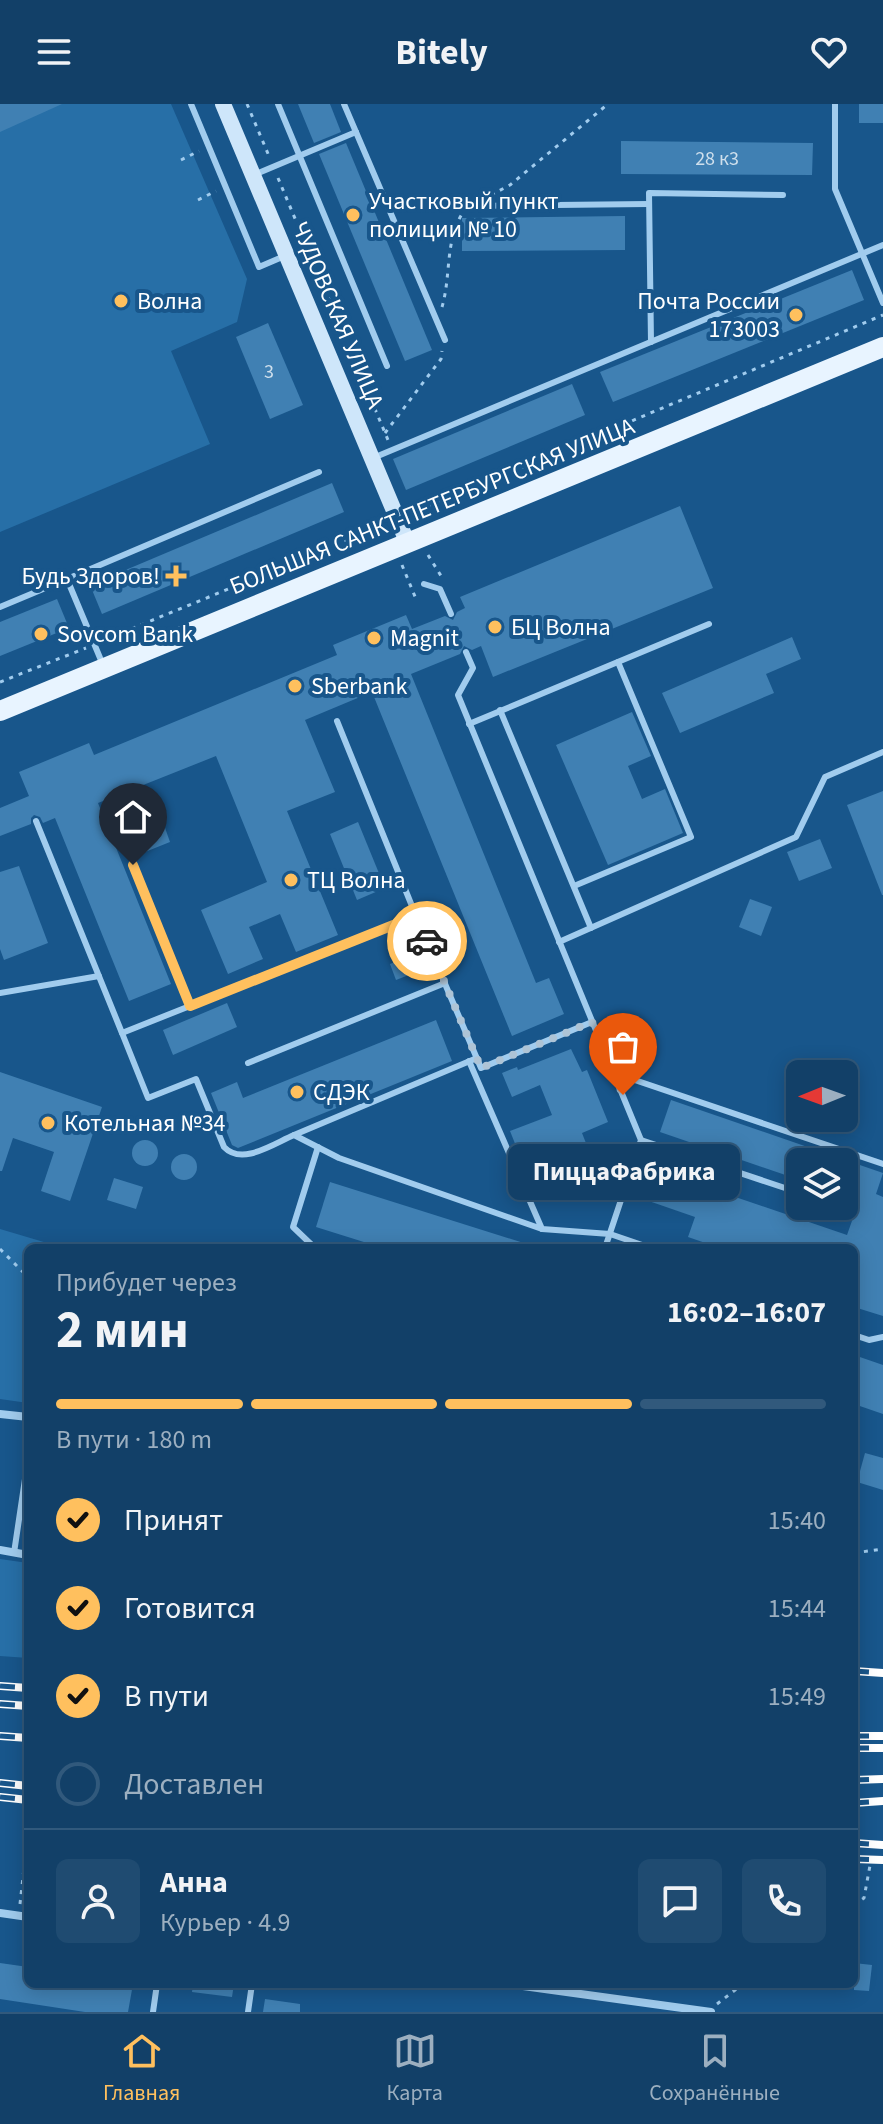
<!DOCTYPE html>
<html lang="ru">
<meta charset="utf-8">
<style>
body{margin:0;font-family:"Source Sans 3",sans-serif;background:#1f4b71;color:#f1f3f6;height:100vh;display:flex;flex-direction:column;font-size:30px;white-space:nowrap}
*{box-sizing:border-box;margin:0}
p{font-size:26px;color:#9cafc0}
.icon{flex:none;width:44px;height:44px;fill:none;stroke:currentColor;stroke-width:2;stroke-linecap:round;stroke-linejoin:round}
.map{position:relative;flex:1;overflow:hidden}
.drawer{position:absolute;left:24px;top:1140px;width:834px;height:744px;display:flex;flex-direction:column;background:#124068;border-radius:12px;box-shadow:0 4px 20px #0003,0 0 0 2px #31597c}
.drawer>*{flex:none}
.needle{width:52px;rotate:269deg}
.buttons{position:absolute;left:786px;top:956px;display:grid;gap:16px}
.buttons a{display:grid;place-items:center;width:72px;height:72px;border-radius:12px;background:#124068;box-shadow:0 4px 20px #0003,0 0 0 2px #31597c;font-size:40px}
.pin{position:absolute;display:grid;place-items:center;width:68px;height:68px;color:#fff;margin:-82px -34px;border-radius:50% 50% 50% 0;rotate:-45deg;box-shadow:0 0 8px #0007}
.pin .icon{rotate:45deg}
.courier{position:absolute;display:grid;place-items:center;width:80px;height:80px;margin:-40px;border:6px solid #ffc05e;border-radius:50%;background:#fff;color:#222;box-shadow:0 2px 10px #0007}
.bubble{position:absolute;height:56px;border-radius:12px;background:#124068;box-shadow:0 4px 20px #0003,0 0 0 2px #31597c;font-size:26px;font-weight:700;line-height:56px;text-align:center}
.head em{font-style:normal;font-weight:700}
.head div{display:flex;flex-direction:column-reverse}
.head{display:flex;align-items:center;justify-content:space-between;height:136px;padding:0 32px}
h1{font-size:52px;font-weight:700;line-height:60px}
.bar{display:grid;grid-template-columns:repeat(4,1fr);gap:12px 8px;align-content:center;height:96px;padding:0 32px}
.bar i{height:10px;border-radius:6px;background:#31597c}
.bar .current{background:#ffc05e}
.bar p{grid-column:span 4}
.line{display:flex;align-items:center;gap:20px;padding:0 32px;border-top:2px solid #31597c}
.line div{flex:1}
.round{display:grid;place-items:center;flex:none;width:84px;height:84px;border-radius:12px;background:#1f4b71}
ol{padding:0 32px;list-style:none}
li{display:flex;align-items:center;gap:24px;height:88px}
li p{margin-inline-start:auto}
li .icon{padding:8px;border-radius:50%;background:#ffc05e;color:#111;stroke-width:4}
li:last-child{color:#9cafc0}
li i{width:44px;height:44px;border:4px solid #31597c;border-radius:50%}
header{display:flex;justify-content:space-between;align-items:center;height:104px;padding:0 32px;background:#124068;font-size:36px;font-weight:700}
.menu{display:flex;justify-content:space-around;align-items:center;height:112px;border-top:2px solid #31597c;background:#124068;font-size:22px;color:#9cafc0}
.menu a{display:grid;justify-items:center;gap:4px}
.menu .current{color:#ffc05e}
.map>svg:first-child{display:block}
.green{fill:#276fa7}
.building{fill:#4080b3}
.lines{fill:none;stroke-linecap:round;stroke-linejoin:round}
.path{stroke:#a1ccee;stroke-width:3;stroke-dasharray:4 6;stroke-linecap:butt}
.lane{stroke:#a1ccee;stroke-width:6}
.street{stroke:#a1ccee;stroke-width:8}
.secondary{stroke:#cee6fa;stroke-width:16}
.primary{stroke:#e8f4ff;stroke-width:20}
.rail-casing{stroke:#fff;stroke-width:8}
.rail{stroke:#18568b;stroke-width:5;stroke-dasharray:15;stroke-linecap:butt}
.done{stroke:#aec4d6;stroke-width:8;stroke-dasharray:0 14.4}
.route{stroke:#ffc05e;stroke-width:10}
.poi-dot{fill:#ffc05e;stroke:#18568b;stroke-width:3}
.labels{text-anchor:middle;stroke-width:8;stroke-linejoin:round;paint-order:stroke}
.number-label{font-size:20px;fill:#cfdfec}
.poi-label{font-size:24px;fill:#fff;stroke:#18568b;text-anchor:start}
.street-label{font-size:24px;fill:#fff;stroke:#18568b}
</style>
<header><svg class="icon" aria-label="menu" viewBox="0 0 24 24"><path d="M4 6h16M4 12h16M4 18h16"/></svg>Bitely<svg class="icon" aria-label="heart" viewBox="0 0 24 24"><path d="M12 20l-8-8c-3-5 5-10 8-4 3-6 11-1 8 4z"/></svg></header>
<div class="map">
<svg width="883" height="1908" viewBox="0 0 883 1908">
<rect width="100%" height="100%" fill="#18568b"/>
<g class="green">
<polygon points="0,0 171,0 247,175 237,218 171,247 210,340 0,428"/>
<polygon points="0,1125 64,1144 28,1144 28,1299 0,1295"/>
<polygon points="0,1455 28,1459 28,1554 0,1552"/>
</g>
<g class="building">
<polygon points="0,0 62,0 0,28"/>
<polygon points="298,0 330,0 341,28 314,39"/>
<rect x="859" y="0" width="24" height="19"/>
<polygon points="621,37 813,39 812,71 621,70"/>
<polygon points="346,39 432,246 405,257 319,50"/>
<polygon points="625,112 625,146 462,147 462,114"/>
<polygon points="852,166 864,196 613,298 600,268"/>
<polygon points="268,219 303,301 270,315 236,233"/>
<polygon points="572,280 585,311 406,386 393,355"/>
<polygon points="332,379 344,408 102,510 90,481"/>
<polygon points="680,402 713,484 493,573 481,542 472,546 464,542 460,550 411,570 536,879 549,874 564,910 512,932 372,588 305,616 335,688 287,707 338,831 296,848 280,810 249,823 263,855 228,870 201,806 267,778 216,652 98,699 171,880 129,897 55,714 43,719 40,713 34,711 31,714 31,720 0,732 0,704 29,692 19,668 89,639 94,651 337,551 333,541 406,511 412,525 445,512 453,516 457,508 465,504 460,493"/>
<polygon points="57,495 69,524 0,552 0,518"/>
<polygon points="792,533 801,555 766,570 774,589 680,629 662,589"/>
<polygon points="632,608 651,652 628,662 642,695 665,685 683,729 608,761 556,641"/>
<polygon points="883,687 883,791 882,791 847,701"/>
<polygon points="158,704 170,738 145,748 132,713"/>
<polygon points="358,718 385,784 357,796 330,730"/>
<polygon points="820,735 832,764 799,777 787,748"/>
<polygon points="19,762 48,839 4,856 0,845 0,768"/>
<polygon points="750,795 772,803 761,832 739,823"/>
<polygon points="407,853 414,869 396,876 390,860"/>
<polygon points="227,899 237,923 173,951 163,926"/>
<polygon points="436,916 452,957 238,1044 232,1041 211,989 237,978 243,994"/>
<polygon points="571,945 582,968 587,966 608,1018 582,1029 591,1052 530,1077 510,1027 552,1011 540,981 512,993 502,969 517,963 518,966"/>
<polygon points="0,968 102,1003 70,1097 41,1087 54,1048 13,1034 2,1067 0,1067"/>
<polygon points="671,996 883,1069 876,1090 883,1093 883,1212 854,1203 854,1144 720,1144 688,1133 695,1113 643,1095 653,1065 847,1131 859,1097 844,1092 844,1058 800,1058 800,1076 660,1028"/>
<circle cx="145" cy="1049" r="13"/>
<circle cx="184" cy="1063" r="13"/>
<polygon points="114,1074 143,1083 136,1105 107,1096"/>
<polygon points="330,1078 530,1141 529,1144 383,1144 316,1123"/>
<polygon points="854,1251 883,1261 883,1310 854,1300"/>
<polygon points="865,1349 883,1354 883,1386 857,1378"/>
<polygon points="0,1859 28,1863 28,1880 133,1880 128,1908 85,1908 0,1895"/>
<polygon points="854,1859 872,1861 869,1887 854,1886"/>
<polygon points="193,1880 234,1880 232,1893 192,1888"/>
<polygon points="265,1895 300,1900 300,1908 263,1908"/>
</g>
<g class="lines">
<g class="path">
<polyline points="247,0 269,52"/>
<polyline points="181,56 199,47"/>
<polyline points="278,74 388,336"/>
<polyline points="491,91 510,81 608,0"/>
<polyline points="198,96 216,87"/>
<path d="M442 203C451 173 445 137 462 110"/>
<polyline points="385,329 441,255 442,247"/>
<polyline points="411,410 883,211"/>
<polyline points="428,451 443,475"/>
<polyline points="402,461 416,495"/>
<polyline points="104,536 382,422"/>
<polyline points="0,578 86,544"/>
<polyline points="0,1145 28,1173"/>
<polyline points="854,1449 883,1445"/>
<polyline points="20,1800 28,1728"/>
<polyline points="854,1801 864,1794 871,1756"/>
<polyline points="717,1900 743,1880"/>
</g>
<g class="lane">
<polyline points="191,0 259,163 287,151"/>
<polyline points="278,0 387,262"/>
<polyline points="344,0 445,236"/>
<polyline points="835,0 835,85 883,199"/>
<polyline points="256,70 356,28"/>
<polyline points="469,102 649,100"/>
<polyline points="651,238 649,89 783,91"/>
<polyline points="373,354 883,141"/>
<polyline points="424,480 440,485 451,510"/>
<polyline points="0,503 67,475"/>
<polyline points="466,548 473,564 458,591 641,1036 605,1144"/>
<polyline points="103,561 67,475 319,368"/>
<polyline points="500,606 591,824"/>
<polyline points="337,617 416,812"/>
<polyline points="469,620 709,520"/>
<polyline points="36,717 122,929 416,812 481,964 592,918"/>
<polyline points="133,761 190,902"/>
<polyline points="574,782 691,733 618,558"/>
<polyline points="559,838 796,733 825,673 883,648"/>
<polyline points="0,889 99,872"/>
<path d="M122 929 148 994 196 975 224 1043C242 1062 273 1040 294 1031L339 1054 542 1125 610 1130 651 1144"/>
<polyline points="469,957 542,1125"/>
<polyline points="248,959 445,879"/>
<polyline points="614,969 883,1060"/>
<polyline points="294,1031 477,954"/>
<polyline points="641,1036 800,1089"/>
<polyline points="839,1102 846,1104"/>
<polyline points="315,1144 293,1123 318,1043"/>
<polyline points="854,1231 869,1236 883,1233"/>
<polyline points="14,1449 28,1355"/>
<polyline points="153,1908 157,1880"/>
<polyline points="248,1908 252,1880"/>
</g>
<g class="street">
<polyline points="0,1310 28,1313"/>
<polyline points="0,1446 28,1451"/>
<polyline points="0,1809 28,1813"/>
<polyline points="508,1880 711,1908"/>
</g>
<polyline class="secondary" points="223,0 408,440"/>
<polyline class="primary" points="0,607 883,243"/>
<g class="rail-casing">
<g id="rail">
<polyline points="854,1567 883,1569"/>
<polyline points="0,1582 28,1584"/>
<polyline points="0,1600 28,1602"/>
<polyline points="0,1632 28,1634"/>
<polyline points="854,1632 883,1632"/>
<polyline points="854,1644 883,1644"/>
<polyline points="854,1676 883,1675"/>
<polyline points="0,1679 28,1682"/>
<polyline points="0,1693 28,1696"/>
<polyline points="854,1699 883,1697"/>
<polyline points="854,1739 883,1741"/>
<polyline points="854,1755 883,1756"/>
</g>
</g>
<use href="#rail" class="rail"/>
</g>
<g class="lines">
<polyline class="done" points="427,837 481,964 592,918 623,991"/>
<polyline class="route" points="133,761 190,902 416,812 427,837"/>
</g>
<g class="poi-dot">
<circle cx="353" cy="111" r="8"/>
<circle cx="121" cy="197" r="8"/>
<circle cx="796" cy="211" r="8"/>
<path d="M172 460h8v8h8v8h-8v8h-8v-8h-8v-8h8z"/>
<circle cx="495" cy="523" r="8"/>
<circle cx="41" cy="530" r="8"/>
<circle cx="374" cy="534" r="8"/>
<circle cx="295" cy="582" r="8"/>
<circle cx="291" cy="776" r="8"/>
<circle cx="297" cy="988" r="8"/>
<circle cx="48" cy="1019" r="8"/>
</g>
<g class="labels">
<g class="number-label">
<text x="717" y="61">28 к3</text>
<text x="269" y="274">3</text>
</g>
<g class="poi-label">
<text x="369" y="105">Участковый пункт<tspan x="369" dy="28">полиции № 10</tspan></text>
<text x="137" y="205">Волна</text>
<text x="780" y="205" text-anchor="end">Почта России<tspan x="780" dy="28">173003</tspan></text>
<text x="160" y="480" text-anchor="end">Будь Здоров!</text>
<text x="511" y="531">БЦ Волна</text>
<text x="57" y="538">Sovcom Bank</text>
<text x="390" y="542">Magnit</text>
<text x="311" y="590">Sberbank</text>
<text x="307" y="784">ТЦ Волна</text>
<text x="313" y="996">СДЭК</text>
<text x="64" y="1027">Котельная №34</text>
</g>
<g class="street-label">
<text transform="translate(338 211) rotate(67)" y="8">ЧУДОВСКАЯ УЛИЦА</text>
<text transform="translate(432 402) rotate(-22)" y="8">БОЛЬШАЯ САНКТ-ПЕТЕРБУРГСКАЯ УЛИЦА</text>
</g>
</g>
</svg>
<div class="buttons">
<a><svg class="needle" viewBox="-14 -14 28 28"><path d="M0-13l5 13h-10z" fill="#e53935"/><path d="M0 13l5-13h-10z" fill="#9cafc0"/></svg></a>
<a><svg class="icon" aria-label="layers" viewBox="0 0 24 24"><path d="M12 4l9 5-9 5-9-5zM3 14l9 5 9-5"/></svg></a>
</div>
<div class="pin" style="left:623px;top:991px;background:#ea580c"><svg class="icon" aria-label="bag" viewBox="0 0 24 24"><path d="M5 8h14l-1 12H6zM9 8a3 3 0 0 1 6 0"/></svg></div>
<div class="pin" style="left:133px;top:761px;background:#1f2937"><svg class="icon" aria-label="home" viewBox="0 0 24 24"><path d="M3 11l9-7 9 7M6 9v11h12V9"/></svg></div>
<div class="courier" style="left:427px;top:837px"><svg class="icon" aria-label="car" viewBox="0 0 24 24"><path d="M5 17H2v-5l4-1 3-4h7l3 4 3 1v5h-3M9 17h6M6 11h13"/><circle cx="7" cy="17" r="2"/><circle cx="17" cy="17" r="2"/></svg></div>
<div class="bubble" style="left:508px;top:1040px;width:232px">ПиццаФабрика</div>
<section class="drawer">
<div class="head"><div><h1>2 мин</h1><p>Прибудет через</p></div><em>16:02–16:07</em></div>
<div class="bar"><i class="current"></i><i class="current"></i><i class="current"></i><i></i><p>В пути · 180 m</p></div>
<ol>
<li><svg class="icon" aria-label="check" viewBox="0 0 24 24"><path d="M5 12l5 5 9-10"/></svg>Принят<p>15:40</p></li>
<li><svg class="icon" aria-label="check" viewBox="0 0 24 24"><path d="M5 12l5 5 9-10"/></svg>Готовится<p>15:44</p></li>
<li><svg class="icon" aria-label="check" viewBox="0 0 24 24"><path d="M5 12l5 5 9-10"/></svg>В пути<p>15:49</p></li>
<li><i></i>Доставлен</li>
</ol>
<div class="line" style="height:144px"><a class="round"><svg class="icon" aria-label="person" viewBox="0 0 24 24"><circle cx="12" cy="8" r="4"/><path d="M4 21q1-7 8-7t8 7"/></svg></a><div><b>Анна</b><p>Курьер · 4.9</p></div><a class="round"><svg class="icon" aria-label="chat" viewBox="0 0 24 24"><path d="M4 5h16v11H9l-5 4z"/></svg></a><a class="round"><svg class="icon" aria-label="phone" viewBox="0 0 24 24"><path d="M5 4h4l2 5-3 2q2 4 5 5l2-3 5 2v4C11 20 4 13 5 4z"/></svg></a></div>
</section>
</div>
<nav class="menu">
<a class="current"><svg class="icon" aria-label="home" viewBox="0 0 24 24"><path d="M3 11l9-7 9 7M6 9v11h12V9"/></svg>Главная</a>
<a><svg class="icon" aria-label="map" viewBox="0 0 24 24"><path d="M3 6l6-2 6 2 6-2v14l-6 2-6-2-6 2zM9 4v14M15 6v14"/></svg>Карта</a>
<a><svg class="icon" aria-label="saved" viewBox="0 0 24 24"><path d="M7 4h10v16l-5-4-5 4z"/></svg>Сохранённые</a>
</nav>
